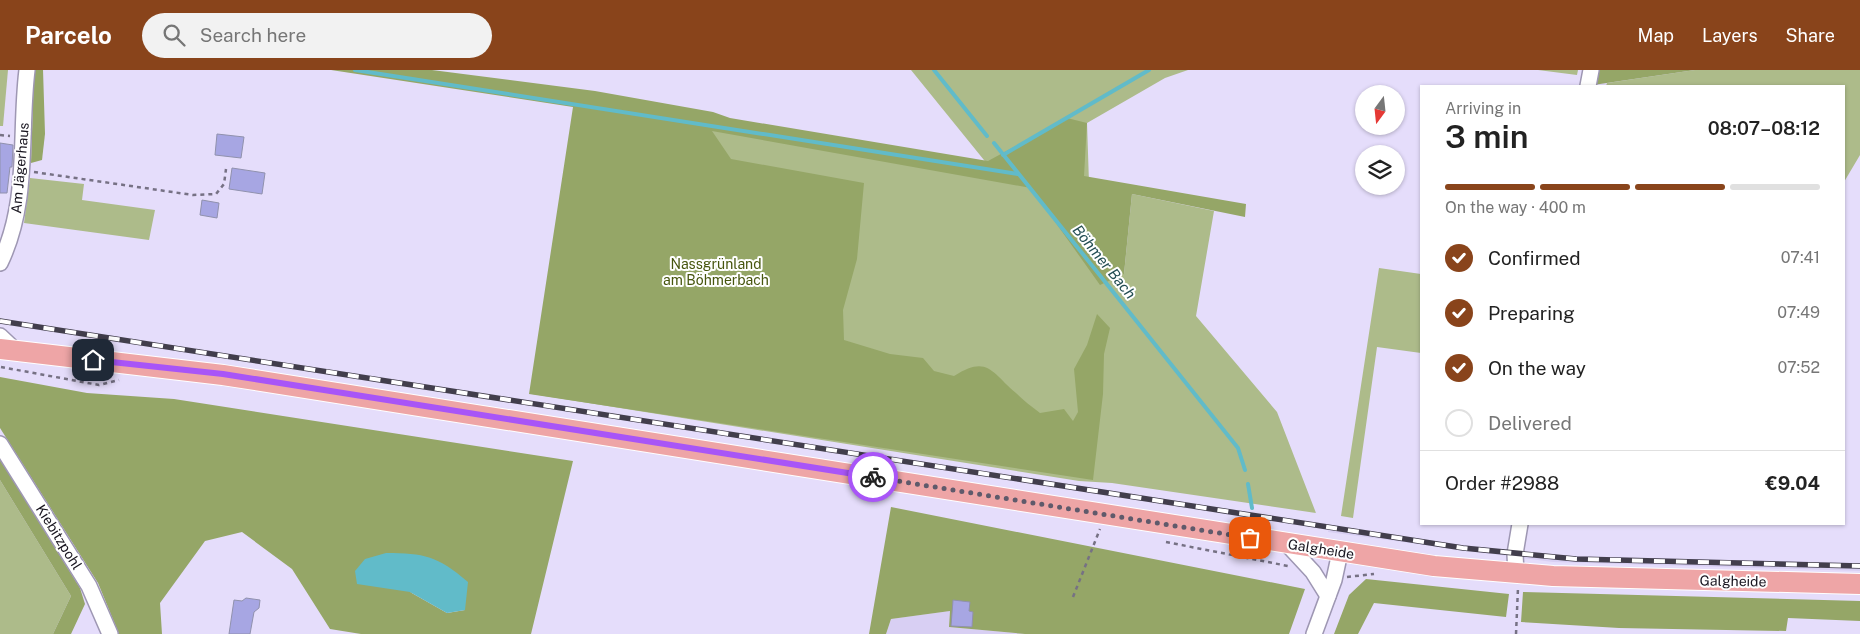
<!DOCTYPE html>
<meta charset="utf-8">
<style>
body{margin:0;font-family:"Public Sans",sans-serif;background:#f2f2f2;color:#222;height:100vh;display:flex;flex-direction:column;font-size:19px;white-space:nowrap}
*{box-sizing:border-box;margin:0}
p{font-size:16px;color:#767676}
.icon{flex:none;width:28px;height:28px;fill:none;stroke:currentColor;stroke-width:2;stroke-linecap:round;stroke-linejoin:round}
.map{position:relative;flex:1;overflow:hidden}
.sheet{position:absolute;left:1420px;top:15px;width:425px;height:440px;display:flex;flex-direction:column;background:#fff;border-radius:0px;box-shadow:0 1px 4px #0004}
.sheet>*{flex:none}
.needle{width:32px;rotate:195deg}
.fabs{position:absolute;left:1355px;top:15px;display:grid;gap:10px}
.fabs a{display:grid;place-items:center;width:50px;height:50px;border-radius:50%;background:#fff;box-shadow:0 1px 4px #0004;font-size:25px}
.pin{position:absolute;display:grid;place-items:center;width:42px;height:42px;color:#fff;margin:-21px;border-radius:10px;box-shadow:0 2px 8px #0006}
.courier{position:absolute;display:grid;place-items:center;width:50px;height:50px;margin:-25px;border:4px solid #a855f7;border-radius:50%;background:#fff;color:#222;box-shadow:0 1px 6px #0007}
.summary em{font-style:normal;font-weight:600}
.summary div{display:flex;flex-direction:column-reverse}
.summary{display:flex;align-items:center;justify-content:space-between;height:85px;padding:0 25px}
h1{font-size:32px;font-weight:600;line-height:38px}
.bar{display:grid;grid-template-columns:repeat(4,1fr);gap:8px 5px;align-content:center;height:60px;padding:0 25px}
.bar i{height:6px;border-radius:4px;background:#e0e0e0}
.bar .active{background:#89441b}
.bar p{grid-column:span 4}
.line{display:flex;align-items:center;gap:12px;padding:0 25px;border-top:1px solid #e0e0e0}
.line div{flex:1}
ol{padding:0 25px;list-style:none}
li{display:flex;align-items:center;gap:15px;height:55px}
li p{margin-inline-start:auto}
li .icon{padding:5px;border-radius:50%;background:#89441b;color:#fff;stroke-width:4}
li:last-child{color:#767676}
li i{width:28px;height:28px;border:2px solid #e0e0e0;border-radius:50%}
header{display:flex;align-items:center;gap:30px;box-sizing:border-box;height:70px;padding:0 25px;background:#89441b;color:#fff}
header strong{font-size:24px}
nav{display:flex;gap:28px;margin-inline-start:auto;font-size:18px}
.search{width:350px;height:45px;background:#f2f2f2;display:flex;align-items:center;gap:12px;box-sizing:border-box;padding:0 18px;border-radius:28px;color:#767676;font-size:19px}
.map>svg:first-child{display:block}
.built{fill:#d8cff3}
.green{fill:#adbb8a}
.forest{fill:#95a667;fill-rule:evenodd}
.water{fill:#61bbc9}
.lines{fill:none;stroke-linecap:round;stroke-linejoin:round}
.stream{stroke:#61bbc9;stroke-width:4}
.building{fill:#a7a6e3;stroke:#9091ad}
.minor-casing{stroke:#9e97b3;stroke-width:18}
.major-casing{stroke:#fff;stroke-width:22}
.path{stroke:#767184;stroke-width:2.5;stroke-dasharray:4 4;stroke-linecap:butt}
.minor{stroke:#fff;stroke-width:15}
.major{stroke:#eea5a6;stroke-width:20}
.rail-casing{stroke:#423e4c;stroke-width:5.5}
.rail{stroke:#fff;stroke-width:4;stroke-dasharray:11;stroke-linecap:butt}
.done{stroke:#5f5a6b;stroke-width:5;stroke-dasharray:0 9}
.route{stroke:#a855f7;stroke-width:6}
.labels{text-anchor:middle;stroke-width:4;stroke-linejoin:round;paint-order:stroke}
.street-label{font-size:14px;fill:#17141e;stroke:#fff}
.park-label{font-size:14px;fill:#47560e;stroke:#fff}
.water-label{font-size:15px;font-style:italic;fill:#234d53;stroke:#fff}
</style>
<header>
<strong>Parcelo</strong>
<div class="search"><svg class="icon" aria-label="search" viewBox="0 0 24 24"><circle cx="10" cy="10" r="6"/><path d="M15 15l6 6"/></svg>Search here</div>
<nav><a>Map</a><a>Layers</a><a>Share</a></nav>
</header>
<div class="map">
<svg width="1860" height="564" viewBox="0 0 1860 564">
<rect width="100%" height="100%" fill="#e5ddfb"/>
<g class="built">
<polygon points="1329,456 1453,474 1560,486 1860,493 1860,501 1553,492 1328,462"/>
<polygon points="950,541 949,557 1025,564 886,564 891,549"/>
</g>
<g class="green">
<polygon points="0,0 8,0 3,56 0,56"/>
<polygon points="911,0 1188,0 1165,8 1087,53 1089,113 1124,204 1132,124 1214,141 1196,246 1277,342 1316,443 1112,413 1079,411 532,324 578,29 988,95"/>
<polygon points="1538,0 1578,0 1577,5"/>
<polygon points="1695,0 1860,0 1860,85 1844,112 1844,16 1606,16 1607,13"/>
<polygon points="30,108 84,114 82,130 155,140 149,170 24,153"/>
<polygon points="1379,198 1421,204 1421,283 1377,277 1353,448 1341,446"/>
<polygon points="0,410 71,526 53,564 0,564"/>
</g>
<g class="forest">
<polygon points="34,0 43,0 45,64 42,90 31,93"/>
<path d="M331 0H432L595 21 713 42 730 48 988 91 1067 48 1087 53 1084 106 1246 134 1245 147 1132 124 1124 204 1100 215 1031 118 712 61 731 89 864 113 857 189 843 240 844 270 890 284 923 288 934 301 954 306C988 284 992 303 1016 323 1023 330 1032 337 1040 343L1064 339 1073 351 1078 342 1074 299 1087 275 1097 244 1110 258 1104 284 1103 324 1093 410 529 324 573 37Z"/>
<polygon points="1595,0 1695,0 1593,15"/>
<path d="M0 307 87 323 174 329 573 391 531 564H361L330 559 292 499 242 462 205 471 160 533 162 564H119L98 513 0 358ZM410 522 465 540 447 543Z"/>
<polygon points="0,389 80,518 85,534 71,564 53,564 71,526 0,410"/>
<polygon points="891,437 1305,519 1289,564 1025,564 949,557 950,541 891,549 886,564 869,564"/>
<polygon points="1366,509 1509,524 1506,547 1374,533 1358,564 1334,564 1349,525"/>
<polygon points="1523,522 1860,531 1860,551 1788,548 1786,561 1619,558 1521,552"/>
</g>
<path class="water" d="M386 483C424 483 438 486 468 512L465 540 447 543 410 522 357 514 355 501 365 489Z"/>
<g class="lines">
<g class="stream">
<polyline points="355,0 1018,104"/>
<polyline points="934,0 987,66"/>
<polyline points="994,73 1238,378 1245,400"/>
<polyline points="1003,85 1149,0"/>
<polyline points="1248,414 1252,438"/>
</g>
</g>
<g class="building">
<polygon points="217,64 244,67 241,88 215,85"/>
<polygon points="0,73 13,75 12,97 10,97 7,123 0,123"/>
<polygon points="232,98 265,103 262,124 229,119"/>
<polygon points="202,130 219,133 217,148 200,145"/>
<polygon points="246,528 260,530 259,538 254,542 250,564 229,564 234,530 242,531"/>
<polygon points="953,530 970,532 969,541 973,542 972,557 951,556"/>
</g>
<g class="lines">
<g class="minor-casing">
<g id="minor">
<polyline points="1588,16 1591,0"/>
<path d="M0 193C30 131 19 65 27 0"/>
<polyline points="0,266 17,282"/>
<polyline points="0,374 89,516 110,564"/>
<polyline points="1287,474 1313,502 1328,526"/>
<polyline points="1516,504 1515,484 1520,454"/>
<polyline points="1314,564 1334,510 1340,482"/>
</g>
</g>
<g class="major-casing">
<polyline id="major" points="0,279 223,305 1434,496 1553,506 1860,514"/>
</g>
<g class="path">
<polyline points="0,65 10,66"/>
<polyline points="34,102 193,125 216,124 224,114 226,99"/>
<polyline points="1,297 99,315 119,310"/>
<polyline points="1166,472 1288,496"/>
<polyline points="1347,507 1374,504"/>
<polyline points="1073,527 1100,459"/>
<polyline points="1516,564 1518,518"/>
</g>
<use href="#minor" class="minor"/>
<use href="#major" class="major"/>
<g class="rail-casing">
<polyline id="rail" points="0,251 1463,478 1576,489 1860,496"/>
</g>
<use href="#rail" class="rail"/>
</g>
<g class="lines">
<polyline class="done" points="873,407 1250,468"/>
<polyline class="route" points="93,290 223,304 873,407"/>
</g>
<g class="labels">
<g class="street-label">
<text transform="translate(20 98) rotate(-85)" y="5">Am Jägerhaus</text>
<text transform="translate(59 467) rotate(58)" y="5">Kiebitzpohl</text>
<text transform="translate(1321 479) rotate(9)" y="5">Galgheide</text>
<text transform="translate(1733 511) rotate(1)" y="5">Galgheide</text>
</g>
<g class="park-label">
<text x="716" y="199">Nassgrünland<tspan x="716" dy="16">am Böhmerbach</tspan></text>
</g>
<g class="water-label">
<text transform="translate(1104 192) rotate(51)" y="5">Böhmer Bach</text>
</g>
</g>
</svg>
<div class="fabs">
<a><svg class="needle" viewBox="-14 -14 28 28"><path d="M0-13l5 13h-10z" fill="#e53935"/><path d="M0 13l5-13h-10z" fill="#767676"/></svg></a>
<a><svg class="icon" aria-label="layers" viewBox="0 0 24 24"><path d="M12 4l9 5-9 5-9-5zM3 14l9 5 9-5"/></svg></a>
</div>
<div class="pin" style="left:1250px;top:468px;background:#ea580c"><svg class="icon" aria-label="bag" viewBox="0 0 24 24"><path d="M5 8h14l-1 12H6zM9 8a3 3 0 0 1 6 0"/></svg></div>
<div class="pin" style="left:93px;top:290px;background:#1f2937"><svg class="icon" aria-label="home" viewBox="0 0 24 24"><path d="M3 11l9-7 9 7M6 9v11h12V9"/></svg></div>
<div class="courier" style="left:873px;top:407px"><svg class="icon" aria-label="bike" viewBox="0 0 24 24"><circle cx="6" cy="16" r="4"/><circle cx="18" cy="16" r="4"/><path d="M6 16l4-8h5l3 8M10 8l3 8H6M13 5h3"/></svg></div>
<section class="sheet">
<div class="summary"><div><h1>3 min</h1><p>Arriving in</p></div><em>08:07–08:12</em></div>
<div class="bar"><i class="active"></i><i class="active"></i><i class="active"></i><i></i><p>On the way · 400 m</p></div>
<ol>
<li><svg class="icon" aria-label="check" viewBox="0 0 24 24"><path d="M5 12l5 5 9-10"/></svg>Confirmed<p>07:41</p></li>
<li><svg class="icon" aria-label="check" viewBox="0 0 24 24"><path d="M5 12l5 5 9-10"/></svg>Preparing<p>07:49</p></li>
<li><svg class="icon" aria-label="check" viewBox="0 0 24 24"><path d="M5 12l5 5 9-10"/></svg>On the way<p>07:52</p></li>
<li><i></i>Delivered</li>
</ol>
<div class="line" style="height:65px"><div>Order #2988</div><b>€9.04</b></div>
</section>
</div>
